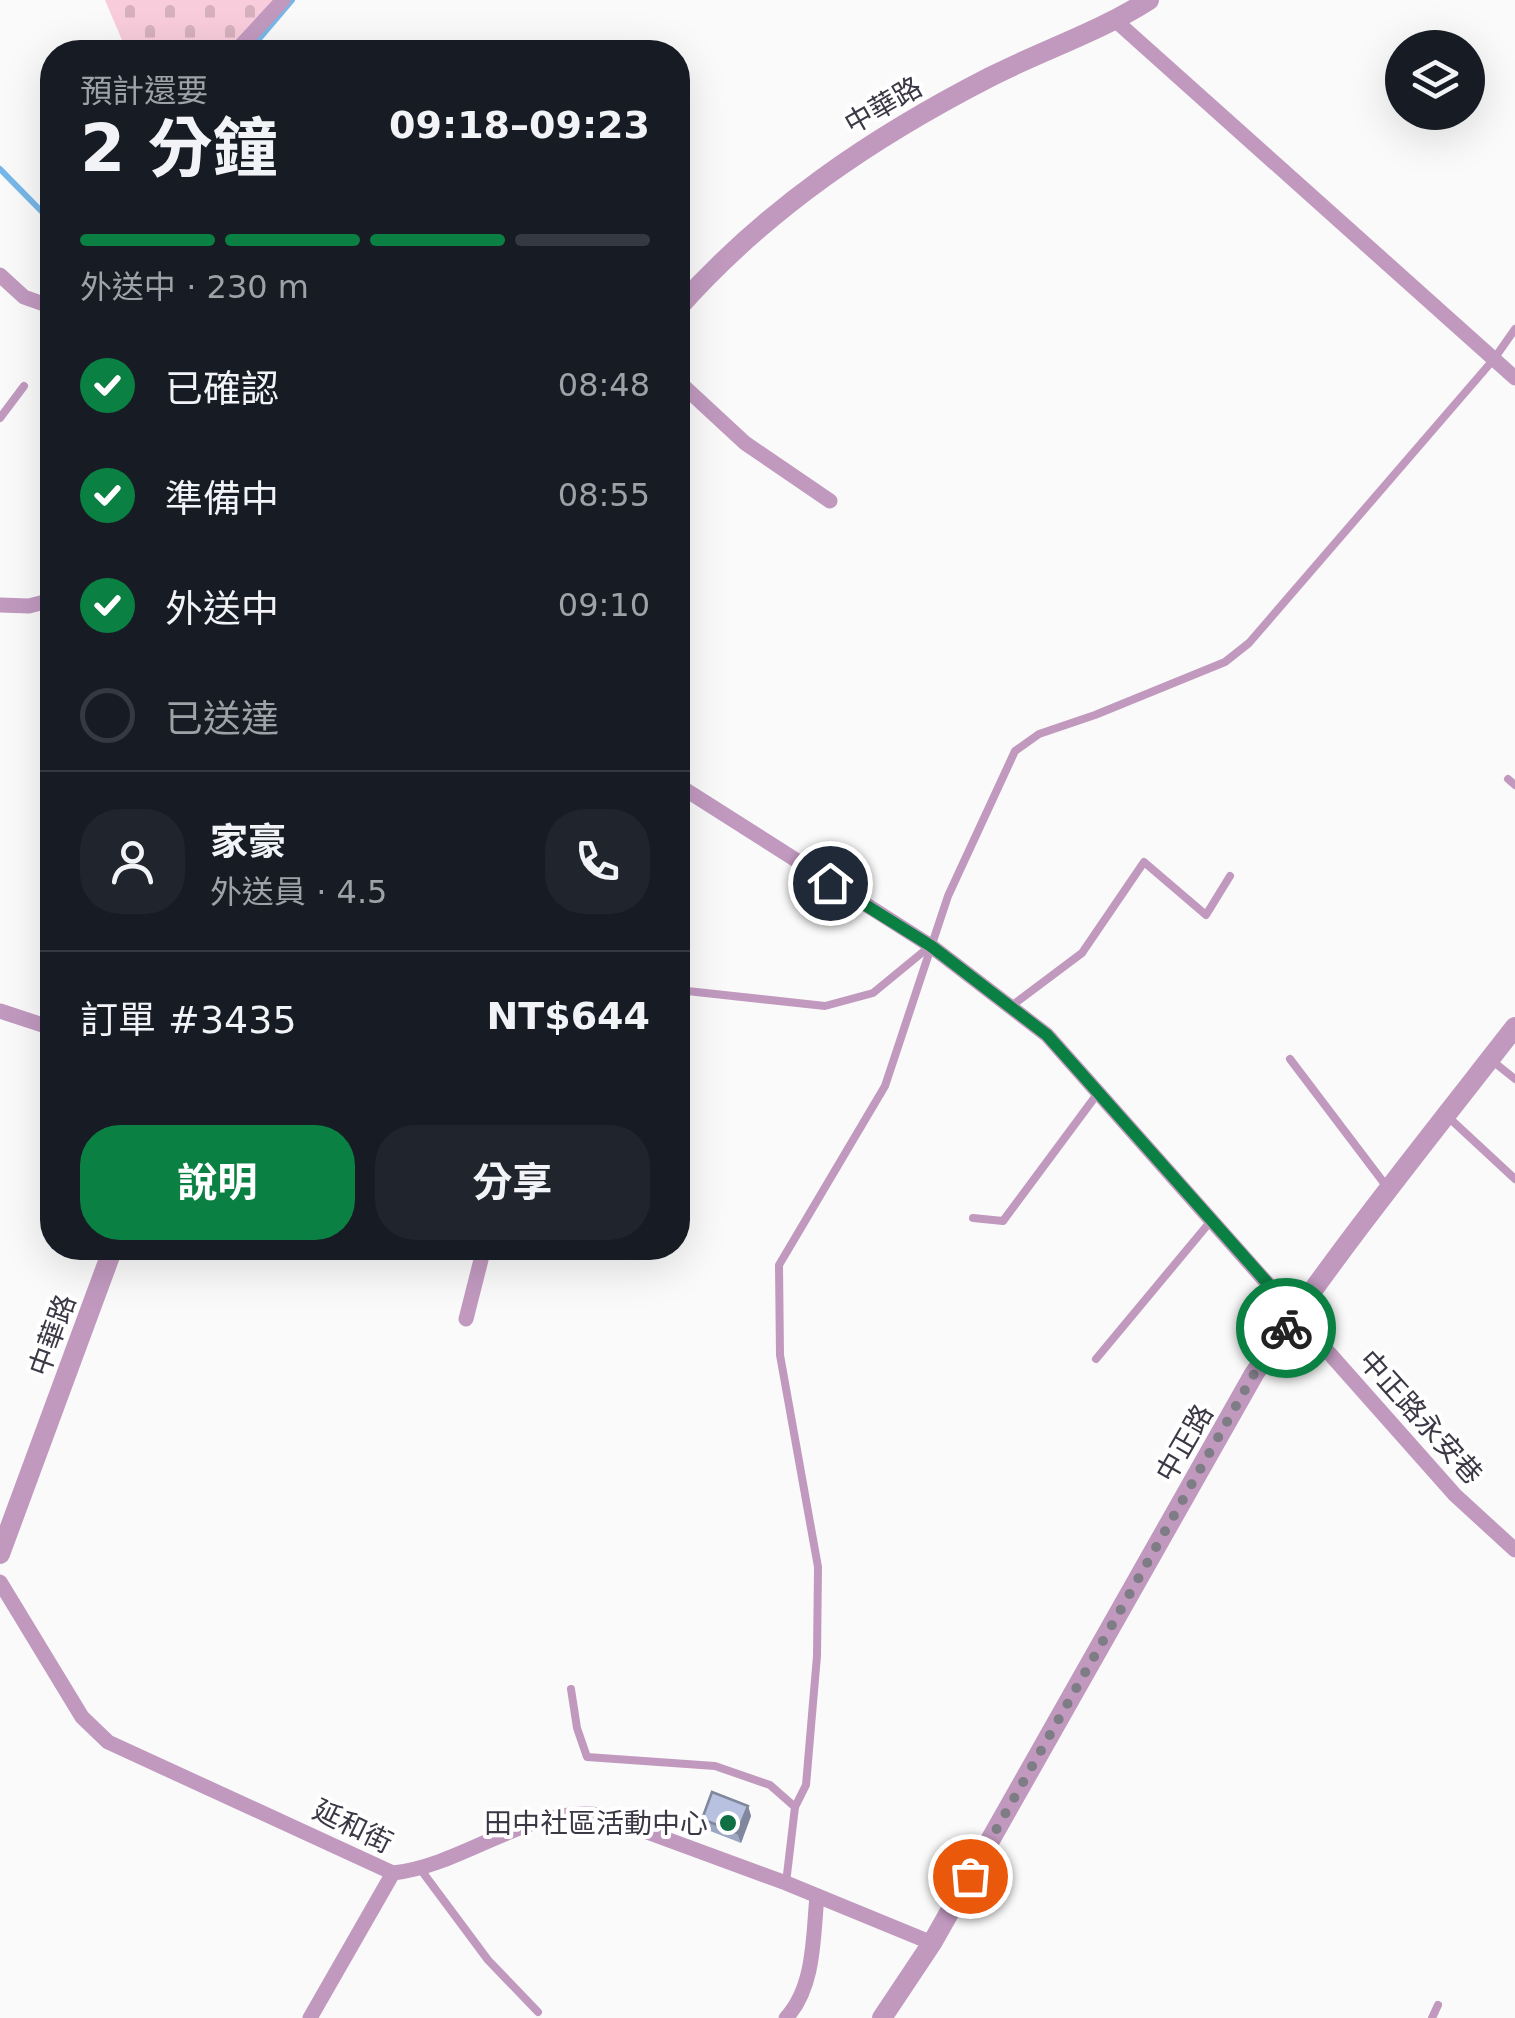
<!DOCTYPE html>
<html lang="zh-TW">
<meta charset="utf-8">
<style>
body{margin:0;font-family:"DejaVu Sans","Noto Sans TC",sans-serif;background:#20242c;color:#f1f3f6;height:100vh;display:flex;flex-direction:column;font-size:38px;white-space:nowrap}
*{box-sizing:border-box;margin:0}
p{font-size:32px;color:#9ea1a6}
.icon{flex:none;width:55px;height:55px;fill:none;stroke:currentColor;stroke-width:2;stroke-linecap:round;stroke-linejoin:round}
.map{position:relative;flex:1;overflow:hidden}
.details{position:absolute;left:40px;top:40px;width:650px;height:1220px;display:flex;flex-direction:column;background:#171b24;border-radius:40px;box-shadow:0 10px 40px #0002}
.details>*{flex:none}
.fabs{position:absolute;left:1385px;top:30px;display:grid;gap:20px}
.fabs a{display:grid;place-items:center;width:100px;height:100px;border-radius:50%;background:#171b24;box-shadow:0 10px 40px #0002;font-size:50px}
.pin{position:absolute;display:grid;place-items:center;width:85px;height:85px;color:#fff;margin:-42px;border:5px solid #fff;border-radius:50%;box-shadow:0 2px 10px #0007}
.courier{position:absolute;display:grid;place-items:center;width:100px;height:100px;margin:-50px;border:8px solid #0b8043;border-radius:50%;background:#fff;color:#222;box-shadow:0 2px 12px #0007}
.headline em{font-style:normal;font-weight:700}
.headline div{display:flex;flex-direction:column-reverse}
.headline{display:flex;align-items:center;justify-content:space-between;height:170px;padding:0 40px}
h1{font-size:65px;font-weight:700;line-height:75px}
.bar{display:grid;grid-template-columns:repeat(4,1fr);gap:15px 10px;align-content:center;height:120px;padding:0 40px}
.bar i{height:12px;border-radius:8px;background:#363941}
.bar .active{background:#0b8043}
.bar p{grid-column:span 4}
.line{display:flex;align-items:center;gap:25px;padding:0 40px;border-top:2px solid #363941}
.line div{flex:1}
.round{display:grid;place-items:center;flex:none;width:105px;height:105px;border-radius:40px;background:#20242c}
ol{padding:0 40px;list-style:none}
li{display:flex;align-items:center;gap:30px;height:110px}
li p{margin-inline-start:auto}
li .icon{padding:10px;border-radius:50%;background:#0b8043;color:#fff;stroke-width:4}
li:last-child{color:#9ea1a6}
li i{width:55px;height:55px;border:5px solid #363941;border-radius:50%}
.primary-button{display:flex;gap:20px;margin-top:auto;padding:20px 40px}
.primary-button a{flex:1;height:115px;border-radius:40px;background:#0b8043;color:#fff;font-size:40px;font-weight:700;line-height:115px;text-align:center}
.primary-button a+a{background:#20242c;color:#f1f3f6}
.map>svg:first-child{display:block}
.cemetery{fill:url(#cemetery-stones)}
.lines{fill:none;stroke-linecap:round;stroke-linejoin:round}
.stream{stroke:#77b7e8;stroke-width:6}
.service{stroke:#c199bf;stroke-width:8}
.minor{stroke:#c199bf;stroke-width:15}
.tertiary{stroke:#c199bf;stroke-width:20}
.wall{fill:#9ea7c1}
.shaded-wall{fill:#81889d}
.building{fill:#b8c2e0;stroke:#81889d;stroke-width:2.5}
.done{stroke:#7e7c84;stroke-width:10;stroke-dasharray:0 18}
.route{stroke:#0b8043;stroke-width:12}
.poi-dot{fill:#106f45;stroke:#fff;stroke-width:4}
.labels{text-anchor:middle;stroke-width:8;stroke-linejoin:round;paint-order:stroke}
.street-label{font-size:28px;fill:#3c3845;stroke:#fff}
.poi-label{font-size:28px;fill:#3c3845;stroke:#fff;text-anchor:end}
</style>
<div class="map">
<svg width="1515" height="2018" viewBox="0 0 1515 2018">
<defs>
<pattern id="cemetery-stones" width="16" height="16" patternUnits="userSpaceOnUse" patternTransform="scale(2.5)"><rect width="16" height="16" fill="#f8ccdb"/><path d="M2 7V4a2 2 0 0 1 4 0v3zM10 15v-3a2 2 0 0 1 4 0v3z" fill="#d6b0bd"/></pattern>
</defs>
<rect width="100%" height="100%" fill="#fafafa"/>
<polygon class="cemetery" points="105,0 276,0 236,52 127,52"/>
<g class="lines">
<g class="stream">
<polyline points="248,52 292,0"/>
<polyline points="0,169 52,222"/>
</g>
<g class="service">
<polyline points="0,418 24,386"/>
<polyline points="1508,779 1515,785"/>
<polyline points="678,990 825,1006 873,993 929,947"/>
<polyline points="1010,1007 1082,953 1144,862 1206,915 1230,876"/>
<polyline points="1290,1059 1387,1187"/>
<polyline points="1490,1059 1515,1079"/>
<polyline points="1446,1115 1515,1179"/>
<polyline points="973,1218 1003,1221 1098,1093"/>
<polyline points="1096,1359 1210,1222"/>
<polyline points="571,1689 577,1728 587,1757 715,1766 770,1785 795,1807 786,1883"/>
<polyline points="795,1807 806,1785 817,1656 818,1567 780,1355 779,1265 885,1086 948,896 1015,751 1039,734 1095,715 1225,662 1249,643 1494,359 1515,329"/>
<polyline points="421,1870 488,1960 538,2012"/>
<polyline points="1432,2018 1438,2005"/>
</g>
<g class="minor">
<polyline points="1116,21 1515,378"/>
<polyline points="235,52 283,0"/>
<polyline points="0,275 24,297 52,307"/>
<polyline points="678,381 745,443 830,501"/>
<polyline points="0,605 29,606 52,600"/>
<polyline points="678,785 931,946 1047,1035 1455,1495 1515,1550"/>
<polyline points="0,1011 52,1028"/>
<polyline points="466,1319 484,1248"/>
<path d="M0 1582 82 1717 108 1742 393 1873C465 1865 526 1806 601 1815L786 1883 932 1943"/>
<polyline points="310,2018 393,1873"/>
<path d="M786 2018C815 1987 813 1936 817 1896"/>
</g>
<g class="tertiary">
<path d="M678 308C766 209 873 137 990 77 1043 50 1099 32 1149 0"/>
<polyline points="0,1554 113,1248"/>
<path d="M882 2018 932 1943 1254 1374C1335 1254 1426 1141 1515 1027"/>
</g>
</g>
<polygon class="wall" points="748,1806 751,1816 741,1843 705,1829 702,1819"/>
<polygon class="shaded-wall" points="748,1806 751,1816 741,1843 737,1833"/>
<polygon class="building" points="712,1792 748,1806 737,1833 702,1819"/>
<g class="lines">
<polyline class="done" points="970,1876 1254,1374 1286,1328"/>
<polyline class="route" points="830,883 931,946 1047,1035 1295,1314 1286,1328"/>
</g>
<circle class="poi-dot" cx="728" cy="1823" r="10"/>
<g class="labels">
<g class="street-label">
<text transform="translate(883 105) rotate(-30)" y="10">中華路</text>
<text transform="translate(52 1335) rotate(-70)" y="10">中華路</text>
<text transform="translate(1421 1417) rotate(48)" y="10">中正路永安巷</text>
<text transform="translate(1184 1443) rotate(-60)" y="10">中正路</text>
<text transform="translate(353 1826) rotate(26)" y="10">延和街</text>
</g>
<g class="poi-label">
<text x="708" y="1833">田中社區活動中心</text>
</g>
</g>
</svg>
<div class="fabs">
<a><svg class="icon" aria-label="layers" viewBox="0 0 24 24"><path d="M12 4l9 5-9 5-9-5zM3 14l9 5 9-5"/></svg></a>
</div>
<div class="pin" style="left:970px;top:1876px;background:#ea580c"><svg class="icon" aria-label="bag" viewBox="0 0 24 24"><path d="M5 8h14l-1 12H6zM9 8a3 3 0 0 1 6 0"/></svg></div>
<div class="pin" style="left:830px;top:883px;background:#1f2937"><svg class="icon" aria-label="home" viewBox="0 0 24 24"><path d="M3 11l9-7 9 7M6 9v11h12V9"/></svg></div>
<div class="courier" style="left:1286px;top:1328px"><svg class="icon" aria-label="bike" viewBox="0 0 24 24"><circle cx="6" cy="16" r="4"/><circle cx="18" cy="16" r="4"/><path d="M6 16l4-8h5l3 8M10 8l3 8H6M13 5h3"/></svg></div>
<section class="details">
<div class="headline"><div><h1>2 分鐘</h1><p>預計還要</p></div><em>09:18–09:23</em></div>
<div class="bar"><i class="active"></i><i class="active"></i><i class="active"></i><i></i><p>外送中 · 230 m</p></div>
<ol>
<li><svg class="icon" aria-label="check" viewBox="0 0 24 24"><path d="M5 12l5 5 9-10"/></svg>已確認<p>08:48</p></li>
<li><svg class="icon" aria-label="check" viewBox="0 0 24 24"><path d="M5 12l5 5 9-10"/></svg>準備中<p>08:55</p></li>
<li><svg class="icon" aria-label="check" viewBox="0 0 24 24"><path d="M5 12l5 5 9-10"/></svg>外送中<p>09:10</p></li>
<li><i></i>已送達</li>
</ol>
<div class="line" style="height:180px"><a class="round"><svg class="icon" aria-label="person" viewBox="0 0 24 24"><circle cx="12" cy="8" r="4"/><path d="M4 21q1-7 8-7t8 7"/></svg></a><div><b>家豪</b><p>外送員 · 4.5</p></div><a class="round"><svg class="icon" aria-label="phone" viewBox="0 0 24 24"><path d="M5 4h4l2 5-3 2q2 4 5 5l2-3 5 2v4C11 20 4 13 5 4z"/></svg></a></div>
<div class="line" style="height:130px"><div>訂單 #3435</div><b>NT$644</b></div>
<div class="primary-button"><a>說明</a><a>分享</a></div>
</section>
</div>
